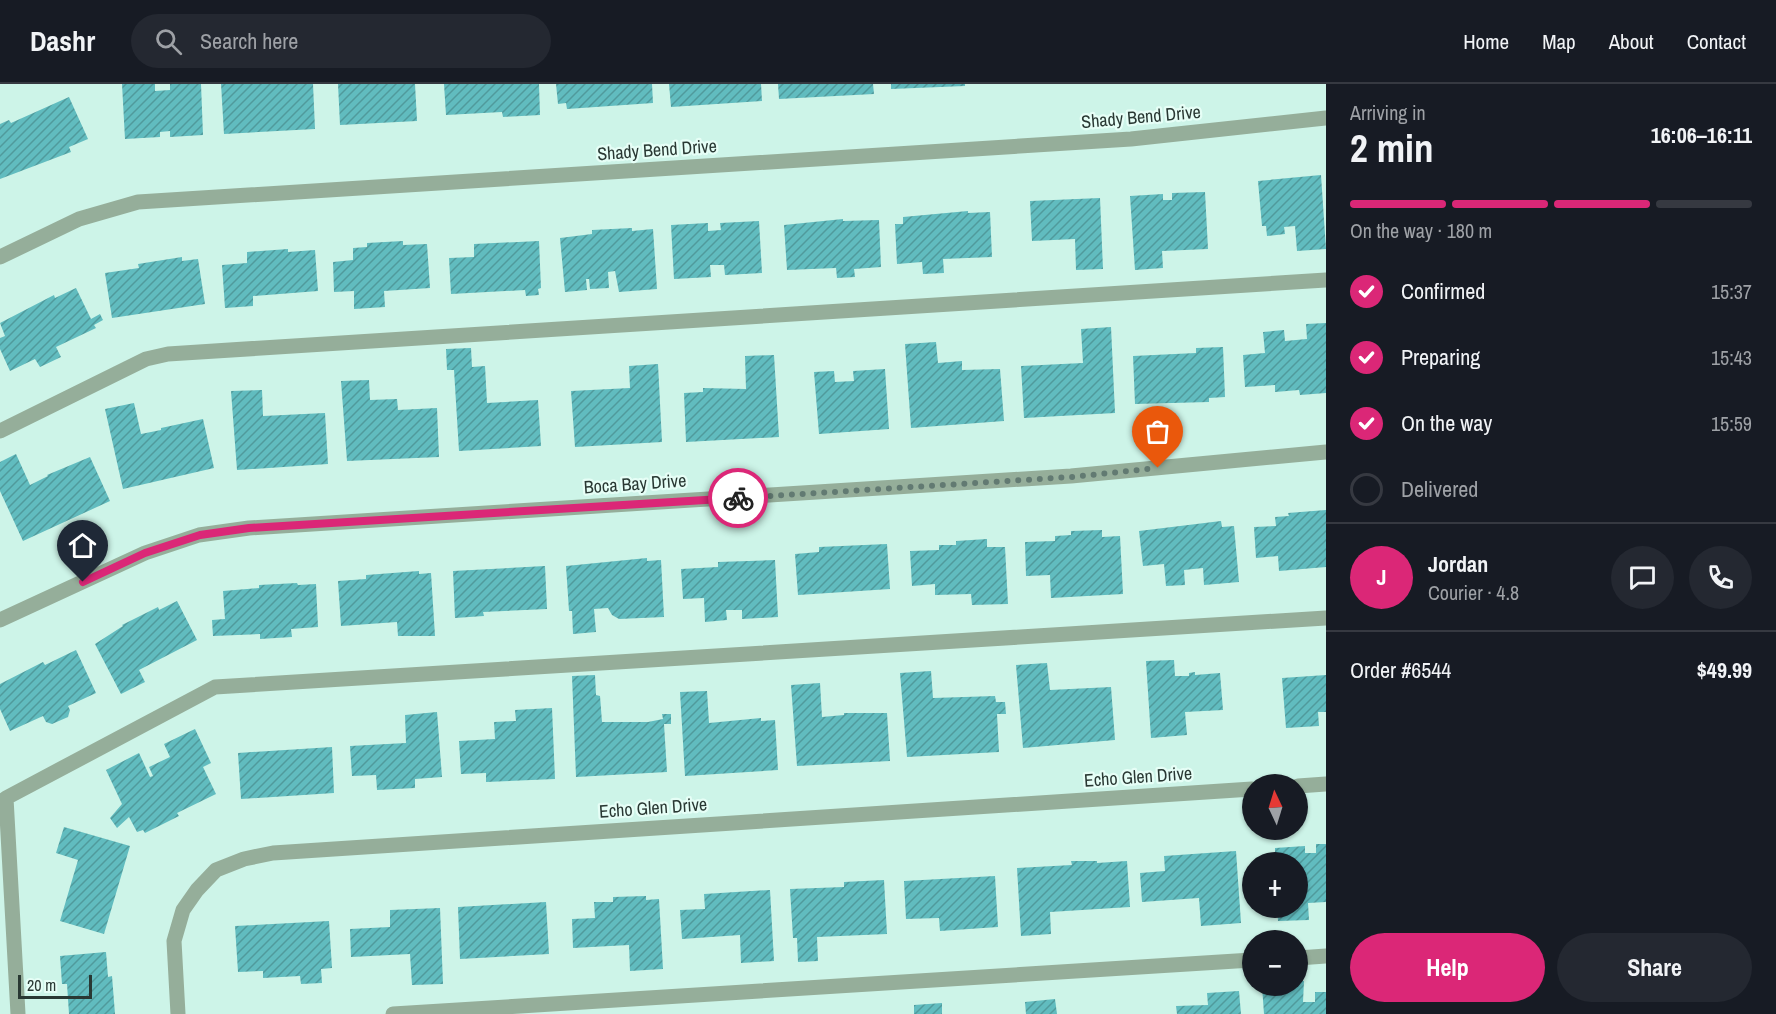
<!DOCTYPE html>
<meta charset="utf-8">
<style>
body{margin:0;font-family:"Archivo Narrow",sans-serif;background:#242831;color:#f1f3f6;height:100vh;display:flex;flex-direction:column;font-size:22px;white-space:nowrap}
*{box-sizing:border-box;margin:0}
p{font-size:20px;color:#9ea1a6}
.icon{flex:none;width:33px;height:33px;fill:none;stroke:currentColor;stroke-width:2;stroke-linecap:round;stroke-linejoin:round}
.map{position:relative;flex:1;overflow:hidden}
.panel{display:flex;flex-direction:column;background:#171b24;width:450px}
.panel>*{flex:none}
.needle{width:39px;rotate:356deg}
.buttons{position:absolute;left:1242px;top:690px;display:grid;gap:12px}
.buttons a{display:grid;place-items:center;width:66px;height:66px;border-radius:50%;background:#171b24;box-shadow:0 2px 4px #0004;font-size:30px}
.scale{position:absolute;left:18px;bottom:15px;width:74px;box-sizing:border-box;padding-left:6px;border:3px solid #293833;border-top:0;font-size:16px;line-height:21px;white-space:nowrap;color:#293833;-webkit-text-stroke:4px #e6fef6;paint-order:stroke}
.pin{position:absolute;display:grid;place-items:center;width:51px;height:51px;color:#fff;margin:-62px -26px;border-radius:50% 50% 50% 0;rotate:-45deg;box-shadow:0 0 6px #0007}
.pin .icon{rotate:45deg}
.courier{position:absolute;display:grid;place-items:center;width:60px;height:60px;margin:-30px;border:4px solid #db2777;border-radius:50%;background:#fff;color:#222;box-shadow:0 2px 8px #0007}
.headline em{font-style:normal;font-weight:700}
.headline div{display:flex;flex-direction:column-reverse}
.headline{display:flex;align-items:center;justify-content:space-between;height:102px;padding:0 24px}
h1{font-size:39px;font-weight:700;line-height:45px}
.bar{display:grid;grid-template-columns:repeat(4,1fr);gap:9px 6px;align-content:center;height:72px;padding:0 24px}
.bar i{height:8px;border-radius:4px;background:#363941}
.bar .current{background:#db2777}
.bar p{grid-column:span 4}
.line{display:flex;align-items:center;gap:15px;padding:0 24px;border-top:2px solid #363941}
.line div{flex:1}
.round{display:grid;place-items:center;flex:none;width:63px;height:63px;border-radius:32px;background:#242831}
ol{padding:0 24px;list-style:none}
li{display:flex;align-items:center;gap:18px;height:66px}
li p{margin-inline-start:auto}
li .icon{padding:6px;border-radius:50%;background:#db2777;color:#fff;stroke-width:4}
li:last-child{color:#9ea1a6}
li i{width:33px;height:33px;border:3px solid #363941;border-radius:50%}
.button{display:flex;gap:12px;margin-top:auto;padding:12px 24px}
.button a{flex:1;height:69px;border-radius:36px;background:#db2777;color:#fff;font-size:24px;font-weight:700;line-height:69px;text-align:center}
.button a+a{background:#242831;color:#f1f3f6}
header{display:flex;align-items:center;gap:36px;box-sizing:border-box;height:84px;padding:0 30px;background:#171b24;border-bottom:2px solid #363941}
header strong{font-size:28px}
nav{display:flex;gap:33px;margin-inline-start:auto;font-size:21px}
.search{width:420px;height:54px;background:#242831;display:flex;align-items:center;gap:15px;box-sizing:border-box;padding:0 21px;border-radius:33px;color:#9ea1a6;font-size:22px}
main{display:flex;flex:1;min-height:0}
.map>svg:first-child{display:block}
.building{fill:url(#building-hatch)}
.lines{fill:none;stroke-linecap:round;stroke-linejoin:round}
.minor{stroke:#95ae9a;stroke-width:15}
.done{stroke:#627a72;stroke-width:6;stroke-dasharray:0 10.8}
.route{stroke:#db2777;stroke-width:8}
.labels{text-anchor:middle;stroke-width:4.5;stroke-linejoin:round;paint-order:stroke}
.street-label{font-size:18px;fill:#293833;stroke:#e6fef6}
</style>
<header>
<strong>Dashr</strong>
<div class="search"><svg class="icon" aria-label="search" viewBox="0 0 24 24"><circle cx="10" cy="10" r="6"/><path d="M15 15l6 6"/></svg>Search here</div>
<nav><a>Home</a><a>Map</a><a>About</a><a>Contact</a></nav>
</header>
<main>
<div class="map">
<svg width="1326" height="930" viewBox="0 0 1326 930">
<defs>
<pattern id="building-hatch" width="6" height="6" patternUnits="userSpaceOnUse" patternTransform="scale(1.5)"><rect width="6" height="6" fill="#61bcbf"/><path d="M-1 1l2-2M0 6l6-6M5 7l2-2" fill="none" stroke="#509a9c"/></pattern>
</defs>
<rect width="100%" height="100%" fill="#cdf4e8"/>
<g class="building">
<polygon points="122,0 155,0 155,7 170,6 170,0 201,0 203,51 170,53 170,47 160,48 160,53 125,55"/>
<polygon points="221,0 313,0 315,45 224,50"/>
<polygon points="338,0 415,0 417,37 340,41"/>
<polygon points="444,0 539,0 540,31 503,33 502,28 446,31"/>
<polygon points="556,0 652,0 653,19 567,25 566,19 558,20"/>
<polygon points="669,0 761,0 762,17 671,23"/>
<polygon points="778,0 873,0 874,10 779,15"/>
<polygon points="891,0 965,0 965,2 891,5"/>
<polygon points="69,13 88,55 69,63 71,68 0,95 0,40 9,36 11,39"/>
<polygon points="1321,91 1326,165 1297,167 1295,142 1284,143 1285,150 1267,152 1266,142 1262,142 1258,97"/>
<polygon points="1205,108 1208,165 1162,167 1163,184 1135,186 1130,112 1163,110 1163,116 1172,116 1172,109"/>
<polygon points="1100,114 1103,185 1076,186 1075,155 1032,157 1030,117"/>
<polygon points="968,127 968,129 990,128 992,173 943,175 944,189 923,190 922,178 897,180 895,140 903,140 903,133"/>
<polygon points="843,135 843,137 879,136 881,183 854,185 855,193 837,194 836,184 787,186 784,141"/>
<polygon points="759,137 762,189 725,191 724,181 710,181 711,193 674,195 671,141 708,139 708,147 721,146 720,139"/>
<polygon points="632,144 632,147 653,145 657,205 619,208 615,187 608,188 609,204 590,205 589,195 586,195 587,206 565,208 560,154 592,150 592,146"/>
<polygon points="403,157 403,161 427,160 430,204 384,207 385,223 354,225 354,207 334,208 333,178 353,176 353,164 367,163 367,159"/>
<polygon points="539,157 541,204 538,205 539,211 526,212 525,206 451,210 449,174 474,173 474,160"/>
<polygon points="288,165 288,168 315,166 318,207 253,212 253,222 225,224 222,181 247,179 247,168"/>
<polygon points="182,173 182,177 198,175 205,220 112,234 105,189 139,184 138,180"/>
<polygon points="76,204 91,235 100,230 103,236 94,241 96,244 56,263 61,273 40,283 35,275 10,287 0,265 0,254 5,252 0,239 54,211 55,214"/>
<polygon points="1326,239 1326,309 1300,311 1299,306 1275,308 1275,301 1245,303 1243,271 1265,269 1263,248 1284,246 1285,257 1307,255 1306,240"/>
<polygon points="1111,243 1115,329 1024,334 1021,282 1083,279 1081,245"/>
<polygon points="936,258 938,279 962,277 962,286 1000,285 1004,337 911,344 905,260"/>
<polygon points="1223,263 1225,313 1209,314 1209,318 1135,320 1133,272 1196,269 1196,264"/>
<polygon points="471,264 472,283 485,282 487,319 538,316 541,362 459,367 454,286 447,286 446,265"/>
<polygon points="774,271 779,353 686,358 684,309 703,308 703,304 746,305 745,272"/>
<polygon points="658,280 662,358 575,363 571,307 630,304 629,282"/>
<polygon points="885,285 889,345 819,350 814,288 834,287 835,298 854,297 853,287"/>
<polygon points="369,296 370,316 397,315 398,326 437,324 439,373 347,377 341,297"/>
<polygon points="262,306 263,332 325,329 328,380 237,386 231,307"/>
<polygon points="134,319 141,350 161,346 161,344 203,335 214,384 123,405 105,325"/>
<polygon points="16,370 30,401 48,392 47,391 90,373 110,417 23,457 0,407 0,378"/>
<polygon points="1326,426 1326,483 1279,487 1278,472 1256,474 1254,443 1276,442 1275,433 1289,432 1288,429"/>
<polygon points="1221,437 1222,443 1234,442 1239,498 1204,501 1203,484 1184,486 1185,501 1166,502 1164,480 1143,482 1139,447"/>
<polygon points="1102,446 1102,453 1120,452 1123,510 1051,514 1050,491 1026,492 1025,458 1055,457 1055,452 1071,451 1071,447"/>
<polygon points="987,455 987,463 1005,463 1008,520 972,521 971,510 935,511 935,500 912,502 910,467 939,466 939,461 956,461 956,457"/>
<polygon points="887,460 890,505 798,511 795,470 819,468 819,463"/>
<polygon points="647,474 647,477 661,476 664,533 619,535 612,531 608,524 594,525 596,548 573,550 572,527 569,527 566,482"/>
<polygon points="775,476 778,533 742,535 742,526 726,526 727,536 705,538 704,514 683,515 681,485 718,483 718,478"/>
<polygon points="545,482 547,525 483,528 484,532 455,534 453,487"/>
<polygon points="419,487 419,490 431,489 435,552 398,552 397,538 341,542 338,497 366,495 366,491"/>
<polygon points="297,499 298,501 316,500 318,543 291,545 292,553 260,555 260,550 213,552 212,536 225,535 223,507 259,504 259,501"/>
<polygon points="177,517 197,556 139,586 145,598 121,610 95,560 123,542 122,541 158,523 159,526"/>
<polygon points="76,566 96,609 68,622 70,626 68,633 52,640 46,638 43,632 10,647 0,625 0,600 43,578 45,581"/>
<polygon points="1174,576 1175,592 1189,592 1189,589 1195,588 1195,591 1220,589 1223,626 1185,628 1187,651 1151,654 1146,577"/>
<polygon points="1047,579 1050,606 1111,603 1115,656 1023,664 1016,581"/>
<polygon points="931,587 933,614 995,612 996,618 1005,618 1006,630 997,630 999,668 907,673 900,589"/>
<polygon points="595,591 596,611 600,612 602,638 648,638 663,635 662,630 671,630 671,640 664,640 667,688 576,693 572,592"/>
<polygon points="1326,591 1326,628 1318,628 1319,642 1286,644 1282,594"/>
<polygon points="820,599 822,633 844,631 844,629 887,629 890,677 797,682 791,601"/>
<polygon points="707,607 709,639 761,634 761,637 775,636 778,686 685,692 680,608"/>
<polygon points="552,624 555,695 486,698 486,689 461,690 459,657 495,655 494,638 516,637 515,626"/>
<polygon points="437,628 442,693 415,695 415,704 377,706 376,691 352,692 350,662 406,659 405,631"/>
<polygon points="195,645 211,679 203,683 216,710 177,729 179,732 145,749 143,746 137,748 129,733 117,744 110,734 122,720 106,686 139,669 150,693 153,692 149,683 170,673 164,660"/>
<polygon points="332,663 334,709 241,715 238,669"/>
<polygon points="64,743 130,762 104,850 60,837 78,776 56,769"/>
<polygon points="1316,760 1326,760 1326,818 1308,819 1309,836 1278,837 1277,824 1298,824 1298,778 1275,778 1275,764 1305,762 1305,769 1316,769"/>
<polygon points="1236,767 1241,839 1201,842 1199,814 1142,818 1140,789 1165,787 1164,772"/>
<polygon points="1071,777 1097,777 1097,779 1127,777 1130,823 1050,828 1051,850 1021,852 1017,784 1072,781"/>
<polygon points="995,792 998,843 940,847 939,834 906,835 904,797"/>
<polygon points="884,796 887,850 817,853 818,877 798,878 797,854 793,854 790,805 844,803 844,798"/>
<polygon points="770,806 774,877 741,879 740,851 682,855 680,826 705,825 704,810"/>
<polygon points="646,812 646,816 659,815 663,885 630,887 629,861 573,864 572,835 595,834 594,818 613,818 613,813"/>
<polygon points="546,818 549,870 460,875 458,823"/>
<polygon points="440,824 443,900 412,901 410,870 351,873 350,845 390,843 390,826"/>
<polygon points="329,837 332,884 321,885 322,899 301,900 300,892 263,894 263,887 238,888 235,842"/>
<polygon points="106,868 108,893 112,892 115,930 69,930 67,900 62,900 60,872"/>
<polygon points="1298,897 1304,897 1303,918 1315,918 1315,908 1326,908 1326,930 1264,930 1262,902 1298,902"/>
<polygon points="1239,907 1241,930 1177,930 1176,922 1208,921 1207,909"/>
<polygon points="1055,915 1057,930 1026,930 1025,918"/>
<polygon points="942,919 942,930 914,930 914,921"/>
</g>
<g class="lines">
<g class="minor">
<polyline points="0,173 79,135 138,118 1131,55 1326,34"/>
<polyline points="0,347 146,275 168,270 1326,196"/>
<polyline points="0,536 145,469 199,451 249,444 1071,392 1326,368"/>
<polyline points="1298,702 1326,700"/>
<polyline points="1298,874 1326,872"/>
<polyline points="18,930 6,714 215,603 1326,534"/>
<polyline points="178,930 174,857 183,826 197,806 216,786 244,775 273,769 1252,705"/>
<polyline points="393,930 1252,876"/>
</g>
</g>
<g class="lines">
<polyline class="done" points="738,414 1071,393 1158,384"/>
<polyline class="route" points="83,498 145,469 200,451 249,444 738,414"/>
</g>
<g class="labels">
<g class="street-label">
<text transform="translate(1141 33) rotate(-5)" y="6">Shady Bend Drive</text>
<text transform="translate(657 66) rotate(-4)" y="6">Shady Bend Drive</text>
<text transform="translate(635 400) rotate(-4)" y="6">Boca Bay Drive</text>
<text transform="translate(1138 693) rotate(-4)" y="6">Echo Glen Drive</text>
<text transform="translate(653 724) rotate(-4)" y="6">Echo Glen Drive</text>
</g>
</g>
</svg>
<div class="buttons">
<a><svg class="needle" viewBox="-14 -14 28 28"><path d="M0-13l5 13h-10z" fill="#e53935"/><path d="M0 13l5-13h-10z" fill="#9ea1a6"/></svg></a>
<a>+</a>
<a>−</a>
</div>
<div class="scale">20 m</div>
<div class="pin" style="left:1158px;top:384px;background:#ea580c"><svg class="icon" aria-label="bag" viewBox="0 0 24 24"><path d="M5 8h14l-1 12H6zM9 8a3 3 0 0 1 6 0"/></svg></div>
<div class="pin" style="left:83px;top:498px;background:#1f2937"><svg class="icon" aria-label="home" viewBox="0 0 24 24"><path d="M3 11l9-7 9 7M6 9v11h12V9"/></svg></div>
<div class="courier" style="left:738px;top:414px"><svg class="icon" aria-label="bike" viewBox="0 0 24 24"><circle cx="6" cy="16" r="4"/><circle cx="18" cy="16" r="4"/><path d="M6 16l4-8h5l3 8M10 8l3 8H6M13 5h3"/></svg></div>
</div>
<section class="panel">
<div class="headline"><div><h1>2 min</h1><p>Arriving in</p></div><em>16:06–16:11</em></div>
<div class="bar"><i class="current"></i><i class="current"></i><i class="current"></i><i></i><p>On the way · 180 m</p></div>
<ol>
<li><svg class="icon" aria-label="check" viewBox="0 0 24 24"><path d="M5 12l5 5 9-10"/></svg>Confirmed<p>15:37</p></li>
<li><svg class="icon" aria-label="check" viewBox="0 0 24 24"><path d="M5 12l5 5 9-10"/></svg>Preparing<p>15:43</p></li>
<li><svg class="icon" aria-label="check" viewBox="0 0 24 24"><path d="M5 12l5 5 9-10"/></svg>On the way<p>15:59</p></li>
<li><i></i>Delivered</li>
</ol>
<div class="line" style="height:108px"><b class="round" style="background:#db2777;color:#fff">J</b><div><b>Jordan</b><p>Courier · 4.8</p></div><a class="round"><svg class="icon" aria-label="chat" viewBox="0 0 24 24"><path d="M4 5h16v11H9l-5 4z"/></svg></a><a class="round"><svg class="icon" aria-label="phone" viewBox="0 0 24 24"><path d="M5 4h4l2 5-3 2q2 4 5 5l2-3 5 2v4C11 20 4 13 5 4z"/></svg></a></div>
<div class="line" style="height:78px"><div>Order #6544</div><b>$49.99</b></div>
<div class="button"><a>Help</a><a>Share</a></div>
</section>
</main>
